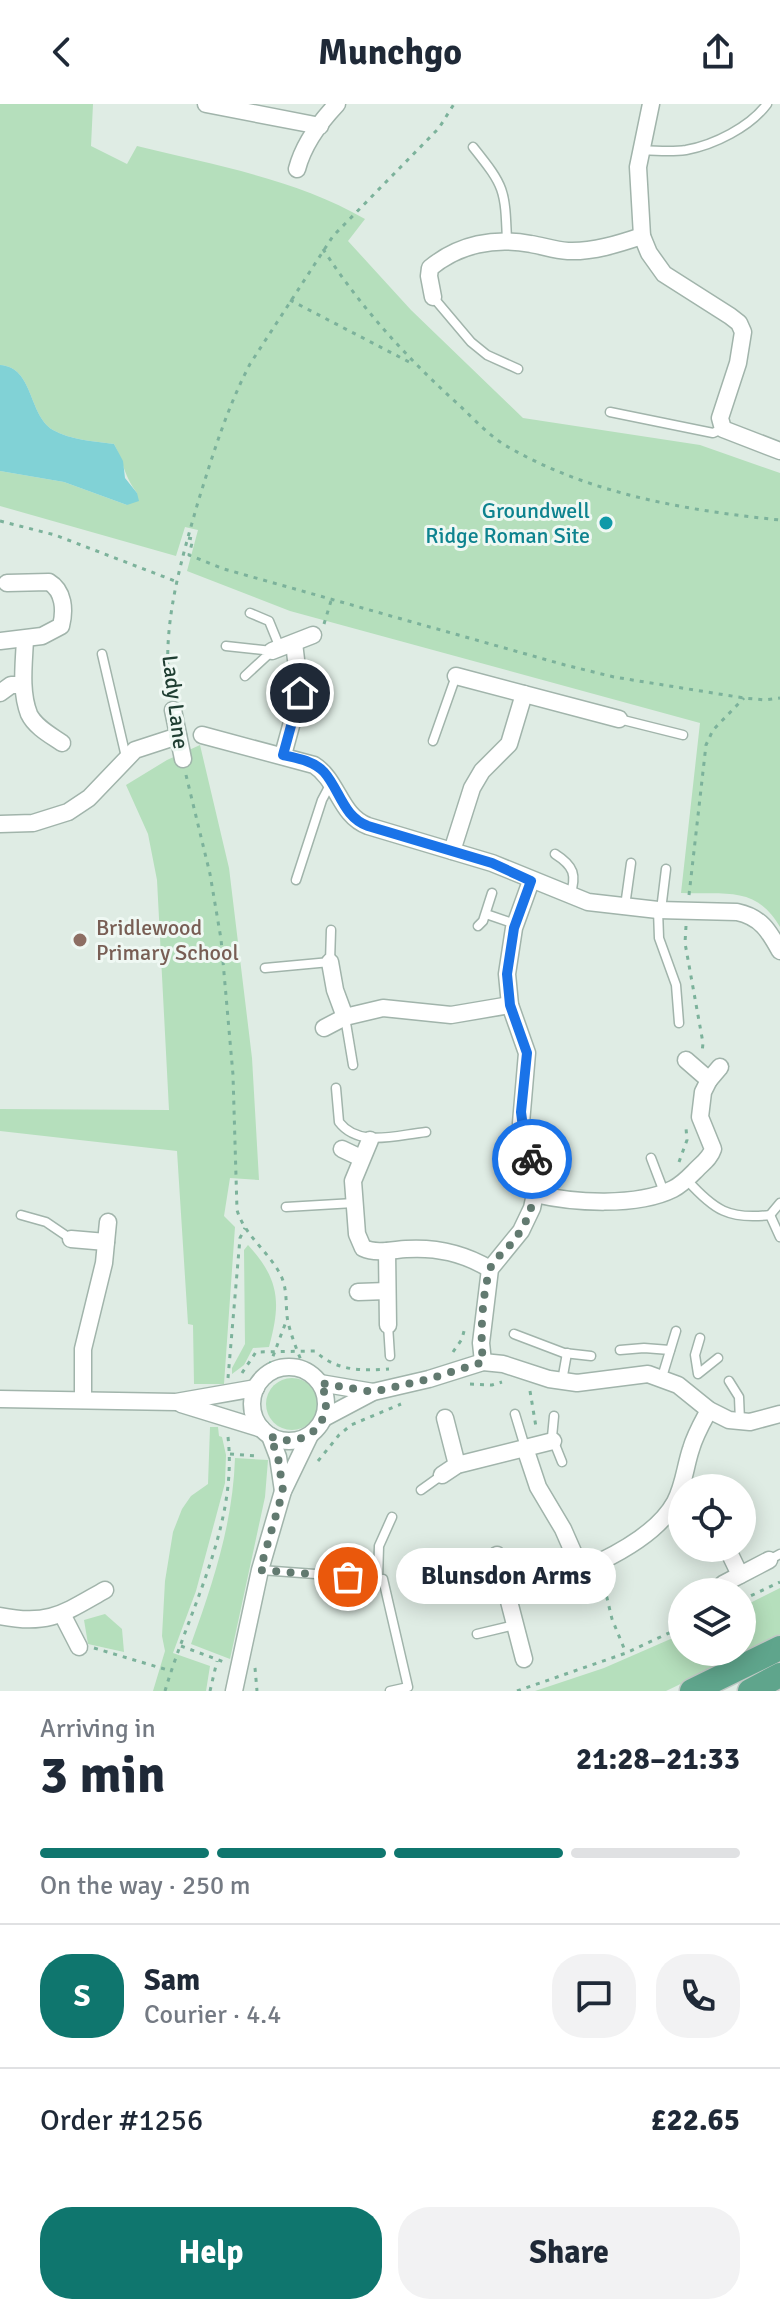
<!DOCTYPE html>
<meta charset="utf-8">
<style>
body{margin:0;font-family:Signika,sans-serif;background:#f2f2f3;color:#1f2937;height:100vh;display:flex;flex-direction:column;font-size:30px;white-space:nowrap}
*{box-sizing:border-box;margin:0}
p{font-size:26px;color:#747a83}
.icon{flex:none;width:44px;height:44px;fill:none;stroke:currentColor;stroke-width:2;stroke-linecap:round;stroke-linejoin:round}
.map{position:relative;height:1587px;overflow:hidden}
.panel{display:flex;flex-direction:column;background:#fff;flex:1}
.panel>*{flex:none}
.tools{position:absolute;left:668px;top:1370px;display:grid;gap:16px}
.tools a{display:grid;place-items:center;width:88px;height:88px;border-radius:50%;background:#fff;box-shadow:0 4px 20px #0003;font-size:40px}
.pin{position:absolute;display:grid;place-items:center;width:68px;height:68px;color:#fff;margin:-34px;border:4px solid #fff;border-radius:50%;box-shadow:0 2px 8px #0007}
.courier{position:absolute;display:grid;place-items:center;width:80px;height:80px;margin:-40px;border:6px solid #1a73e8;border-radius:50%;background:#fff;color:#222;box-shadow:0 2px 10px #0007}
.bubble{position:absolute;height:56px;border-radius:28px;background:#fff;box-shadow:0 4px 20px #0003;font-size:26px;font-weight:700;line-height:56px;text-align:center}
.headline em{font-style:normal;font-weight:700}
.headline div{display:flex;flex-direction:column-reverse}
.headline{display:flex;align-items:center;justify-content:space-between;height:136px;padding:0 40px}
h1{font-size:52px;font-weight:700;line-height:60px}
.bar{display:grid;grid-template-columns:repeat(4,1fr);gap:12px 8px;align-content:center;height:96px;padding:0 40px}
.bar i{height:10px;border-radius:6px;background:#e0e1e3}
.bar .active{background:#0f766e}
.bar p{grid-column:span 4}
.line{display:flex;align-items:center;gap:20px;padding:0 40px;border-top:2px solid #e0e1e3}
.line div{flex:1}
.round{display:grid;place-items:center;flex:none;width:84px;height:84px;border-radius:32px;background:#f2f2f3}
.primary-button{display:flex;gap:16px;margin-top:auto;padding:16px 40px}
.primary-button a{flex:1;height:92px;border-radius:32px;background:#0f766e;color:#fff;font-size:32px;font-weight:700;line-height:92px;text-align:center}
.primary-button a+a{background:#f2f2f3;color:#1f2937}
header{display:flex;justify-content:space-between;align-items:center;height:104px;padding:0 40px;background:#fff;font-size:36px;font-weight:700}
.map>svg:first-child{display:block}
.green{fill:#b5dfbc}
.water{fill:#81d2d6}
.lines{fill:none;stroke-linecap:round;stroke-linejoin:round}
.service-casing{stroke:#a1b4ab;stroke-width:11}
.minor-casing{stroke:#a1b4ab;stroke-width:19}
.primary-casing{stroke:#c0c9c5;stroke-width:27}
.path{stroke:#7cb29b;stroke-width:3;stroke-dasharray:4 6;stroke-linecap:butt}
.service{stroke:#fff;stroke-width:8}
.minor{stroke:#fff;stroke-width:16}
.primary{stroke:#5fa58c;stroke-width:24}
.done{stroke:#627a70;stroke-width:8;stroke-dasharray:0 14.4}
.route{stroke:#1a73e8;stroke-width:10}
.culture-dot{fill:#0f9aa8;stroke:#eff8f3;stroke-width:3}
.education-dot{fill:#8d6e63;stroke:#eff8f3;stroke-width:3}
.labels{text-anchor:middle;stroke-width:6;stroke-linejoin:round;paint-order:stroke}
.culture-label{font-size:22px;fill:#0d838f;stroke:#eff8f3;text-anchor:end}
.street-label{font-size:22px;fill:#1e3d31;stroke:#eff8f3}
.education-label{font-size:22px;fill:#785e54;stroke:#eff8f3;text-anchor:start}
</style>
<header><svg class="icon" aria-label="back" viewBox="0 0 24 24"><path d="M15 5l-7 7 7 7"/></svg>Munchgo<svg class="icon" aria-label="share" viewBox="0 0 24 24"><path d="M12 15V3M7 8l5-5 5 5M5 13v7h14v-7"/></svg></header>
<div class="map">
<svg width="780" height="1587" viewBox="0 0 780 1587">
<rect width="100%" height="100%" fill="#dfece4"/>
<g class="green">
<path d="M0 0H93L91 42 127 60 137 42C213 61 297 75 365 115L348 137 411 206 523 314 700 341 780 369V823C756 781 724 791 681 789L700 619 290 507 187 467 198 426 185 423 176 452 0 402V367L64 378 127 401 137 389C124 372 124 359 114 340 94 337 70 336 53 326 28 311 34 263 0 261Z"/>
<polygon points="200,641 229,764 252,954 259,1076 230,1074 224,1112 235,1123 224,1280 194,1280 193,1221 188,1220 177,1047 0,1027 0,1005 169,1006 157,776 148,730 126,681 167,656"/>
<path d="M248 1141C280 1176 281 1199 269 1243L253 1244 244 1261 232 1270V1264L245 1240 244 1146Z"/>
<circle cx="292" cy="1300" r="26"/>
<polygon points="210,1323 218,1323 219,1332 222,1333 226,1351 225,1379 196,1487 173,1549 210,1562 206,1587 153,1587 165,1547 162,1532 165,1477 173,1428 182,1405 191,1392 208,1380"/>
<path d="M235 1354 268 1356 265 1393 230 1555 191 1540C213 1479 233 1419 235 1354Z"/>
<polygon points="780,1484 780,1532 666,1587 535,1587 604,1564 682,1530 682,1548 742,1548 742,1503"/>
<polygon points="105,1510 122,1525 124,1548 88,1540 84,1516"/>
</g>
<path class="water" d="M0 261C34 263 28 311 53 326 70 336 94 337 114 340L123 357 125 374 137 389 139 397 127 401 64 378 0 367Z"/>
<g class="lines">
<g class="service-casing">
<g id="service">
<path d="M473 43C505 83 505 85 507 137"/>
<path d="M642 46C657 47 672 48 686 46 714 41 750 23 767 0"/>
<polyline points="433,193 471,238 487,251 518,265"/>
<polyline points="610,308 713,329 722,325"/>
<polyline points="250,509 269,517 280,544"/>
<polyline points="226,542 272,547 245,572"/>
<polyline points="102,550 126,653"/>
<polyline points="619,615 683,631"/>
<polyline points="433,637 456,572"/>
<path d="M555 750C574 762 577 771 570 792"/>
<polyline points="296,776 322,696 331,679"/>
<polyline points="625,802 631,759"/>
<polyline points="658,806 659,834 676,881 679,919"/>
<polyline points="661,806 666,765"/>
<polyline points="486,810 515,820"/>
<polyline points="478,822 483,817 492,789"/>
<polyline points="265,864 330,858 331,826"/>
<polyline points="345,913 353,961"/>
<path d="M336 984 339 1018C359 1044 396 1031 426 1028"/>
<polyline points="651,1054 664,1088"/>
<path d="M687 1076C714 1106 729 1116 770 1111L780 1099"/>
<polyline points="286,1103 354,1099"/>
<polyline points="21,1111 46,1118 71,1135"/>
<polyline points="770,1111 780,1133"/>
<polyline points="388,1221 390,1252"/>
<polyline points="514,1230 564,1249 591,1252"/>
<polyline points="700,1234 695,1251 698,1270 718,1254"/>
<polyline points="620,1246 644,1244 670,1246"/>
<polyline points="662,1273 676,1227"/>
<polyline points="562,1277 567,1249"/>
<polyline points="729,1277 739,1293 740,1317"/>
<polyline points="515,1310 525,1343"/>
<polyline points="554,1312 552,1333 562,1358"/>
<polyline points="421,1386 442,1371"/>
<polyline points="769,1456 780,1450"/>
<polyline points="261,1466 383,1475 408,1583 390,1587"/>
<polyline points="378,1475 379,1442 392,1413"/>
<polyline points="477,1530 515,1521"/>
</g>
</g>
<g class="minor-casing">
<g id="minor">
<polyline points="206,0 320,22"/>
<polyline points="651,0 638,63 642,132 649,149 664,170 730,212 739,219 743,228 738,259 720,314 723,325 780,347"/>
<path d="M297 65C303 42 320 18 337 0"/>
<path d="M433 193 429 172 430 164C459 140 495 133 531 140 543 142 555 146 568 147 593 148 618 140 642 132"/>
<path d="M25 535C24 559 20 587 29 610 35 623 52 632 62 639"/>
<path d="M0 537 42 532 61 522C65 506 64 487 49 478L7 479"/>
<polyline points="272,547 313,531"/>
<polyline points="456,572 619,615"/>
<polyline points="0,589 11,581 23,581"/>
<polyline points="173,606 183,655"/>
<path d="M202 631 314 661C338 676 340 712 368 722L492 759 588 798 658 806 737 808C761 813 769 827 780 847"/>
<polyline points="283,651 300,589 294,539"/>
<polyline points="0,720 33,719 68,708 89,694 135,646 178,632"/>
<polyline points="452,747 472,684 482,667 509,640 524,590"/>
<polyline points="330,858 335,886 345,913"/>
<polyline points="324,924 345,913 383,904 451,911 510,901"/>
<polyline points="709,976 720,963"/>
<path d="M370 1036 353 1077 357 1130 363 1144C376 1150 392 1146 406 1145 437 1143 463 1149 490 1165"/>
<polyline points="342,1045 361,1054"/>
<path d="M535 1090C573 1099 637 1103 673 1085 683 1080 690 1072 697 1065 704 1058 710 1054 713 1045L700 1013 703 988 709 976 686 956"/>
<polyline points="71,1135 106,1138"/>
<polyline points="387,1147 388,1221"/>
<polyline points="358,1188 387,1187"/>
<polyline points="483,1258 481,1239 490,1165 521,1127 532,1104 535,1090 534,1063 521,1019 527,949 510,901 507,870 514,824 531,777"/>
<circle cx="289" cy="1300" r="37"/>
<polyline points="320,1279 373,1288"/>
<polyline points="0,1295 176,1298 256,1284"/>
<polyline points="83,1296 83,1245 104,1159 108,1118"/>
<polyline points="181,1300 262,1325"/>
<polyline points="324,1314 373,1288 429,1275 483,1258 503,1260 549,1275 577,1279 648,1270 678,1281 709,1306 729,1316 750,1318 780,1310"/>
<polyline points="445,1314 457,1361"/>
<polyline points="270,1332 278,1353 283,1387"/>
<polyline points="525,1344 538,1383 563,1425 581,1466"/>
<polyline points="442,1371 457,1361 553,1337"/>
<polyline points="727,1444 740,1471"/>
<polyline points="497,1451 524,1555"/>
<polyline points="723,1480 769,1456"/>
<path d="M508 1493C558 1477 649 1446 675 1398 684 1381 685 1363 691 1345 695 1331 702 1319 709 1306"/>
<polyline points="62,1510 79,1543"/>
<path d="M0 1512C49 1522 64 1509 105 1486"/>
<polyline points="234,1587 260,1466 283,1387 310,1331"/>
</g>
</g>
<g class="primary-casing">
<g id="primary">
<polyline points="692,1587 780,1544"/>
<polyline points="750,1587 780,1571"/>
</g>
</g>
<g class="path">
<path d="M323 145C361 204 407 254 459 301 475 316 491 334 510 344 590 390 689 407 780 416"/>
<polyline points="290,196 411,259"/>
<polyline points="0,417 55,431 175,477"/>
<polyline points="188,434 193,435 189,451 224,465 565,561 614,573 744,594 765,596 780,594"/>
<polyline points="324,520 331,497"/>
<path d="M170 590C161 523 180 461 198 398 213 350 227 304 250 260L333 132 439 24 454 0"/>
<path d="M186 671 210 770 221 835 233 971 237 1106C245 1133 271 1149 282 1174 288 1189 285 1204 288 1218 292 1235 299 1251 305 1266"/>
<polyline points="689,791 706,641 713,626 744,594"/>
<polyline points="686,822 685,839 703,939 702,949"/>
<polyline points="679,1058 687,1036 686,1024"/>
<polyline points="453,1248 462,1235 465,1223"/>
<path d="M242 1269 256 1248 315 1247C336 1267 361 1267 389 1265"/>
<polyline points="266,1271 287,1215"/>
<polyline points="228,1274 240,1134 245,1124"/>
<polyline points="470,1280 492,1281 502,1278"/>
<polyline points="530,1287 536,1323"/>
<polyline points="230,1350 258,1352"/>
<polyline points="318,1357 339,1331 351,1321 401,1300"/>
<polyline points="602,1473 612,1515 626,1549"/>
<polyline points="742,1496 780,1478"/>
<polyline points="181,1542 224,1558"/>
<polyline points="94,1544 171,1567"/>
<polyline points="255,1564 257,1587"/>
<path d="M165 1587C189 1505 238 1421 228 1333"/>
<polyline points="210,1587 217,1557"/>
<polyline points="517,1587 626,1549 682,1523"/>
</g>
<use href="#service" class="service"/>
<use href="#minor" class="minor"/>
<use href="#primary" class="primary"/>
</g>
<g class="lines">
<path class="done" d="M348 1473 260 1466 283 1387 278 1353 270 1332C306 1349 340 1313 320 1279L373 1288 429 1275 483 1258C480 1231 482 1191 490 1165 493 1156 504 1148 510 1141 532 1116 539 1087 532 1055"/>
<path class="route" d="M300 589 283 651C297 654 314 657 324 668 340 686 343 713 368 722L492 759 531 777 514 824 507 870 510 901 527 949 521 1008 524 1031 532 1055"/>
</g>
<circle class="culture-dot" cx="606" cy="419" r="8"/>
<circle class="education-dot" cx="80" cy="836" r="8"/>
<g class="labels">
<g class="culture-label">
<text x="590" y="414">Groundwell<tspan x="590" dy="25">Ridge Roman Site</tspan></text>
</g>
<g class="street-label">
<text transform="translate(176 598) rotate(83)" y="8">Lady Lane</text>
</g>
<g class="education-label">
<text x="96" y="831">Bridlewood<tspan x="96" dy="25">Primary School</tspan></text>
</g>
</g>
</svg>
<div class="tools">
<a><svg class="icon" aria-label="locate" viewBox="0 0 24 24"><circle cx="12" cy="12" r="6"/><path d="M12 2v4M12 18v4M2 12h4M18 12h4"/></svg></a>
<a><svg class="icon" aria-label="layers" viewBox="0 0 24 24"><path d="M12 4l9 5-9 5-9-5zM3 14l9 5 9-5"/></svg></a>
</div>
<div class="pin" style="left:348px;top:1473px;background:#ea580c"><svg class="icon" aria-label="bag" viewBox="0 0 24 24"><path d="M5 8h14l-1 12H6zM9 8a3 3 0 0 1 6 0"/></svg></div>
<div class="pin" style="left:300px;top:589px;background:#1f2937"><svg class="icon" aria-label="home" viewBox="0 0 24 24"><path d="M3 11l9-7 9 7M6 9v11h12V9"/></svg></div>
<div class="courier" style="left:532px;top:1055px"><svg class="icon" aria-label="bike" viewBox="0 0 24 24"><circle cx="6" cy="16" r="4"/><circle cx="18" cy="16" r="4"/><path d="M6 16l4-8h5l3 8M10 8l3 8H6M13 5h3"/></svg></div>
<div class="bubble" style="left:396px;top:1444px;width:220px">Blunsdon Arms</div>
</div>
<section class="panel">
<div class="headline"><div><h1>3 min</h1><p>Arriving in</p></div><em>21:28–21:33</em></div>
<div class="bar"><i class="active"></i><i class="active"></i><i class="active"></i><i></i><p>On the way · 250 m</p></div>
<div class="line" style="height:144px"><b class="round" style="background:#0f766e;color:#fff">S</b><div><b>Sam</b><p>Courier · 4.4</p></div><a class="round"><svg class="icon" aria-label="chat" viewBox="0 0 24 24"><path d="M4 5h16v11H9l-5 4z"/></svg></a><a class="round"><svg class="icon" aria-label="phone" viewBox="0 0 24 24"><path d="M5 4h4l2 5-3 2q2 4 5 5l2-3 5 2v4C11 20 4 13 5 4z"/></svg></a></div>
<div class="line" style="height:104px"><div>Order #1256</div><b>£22.65</b></div>
<div class="primary-button"><a>Help</a><a>Share</a></div>
</section>
